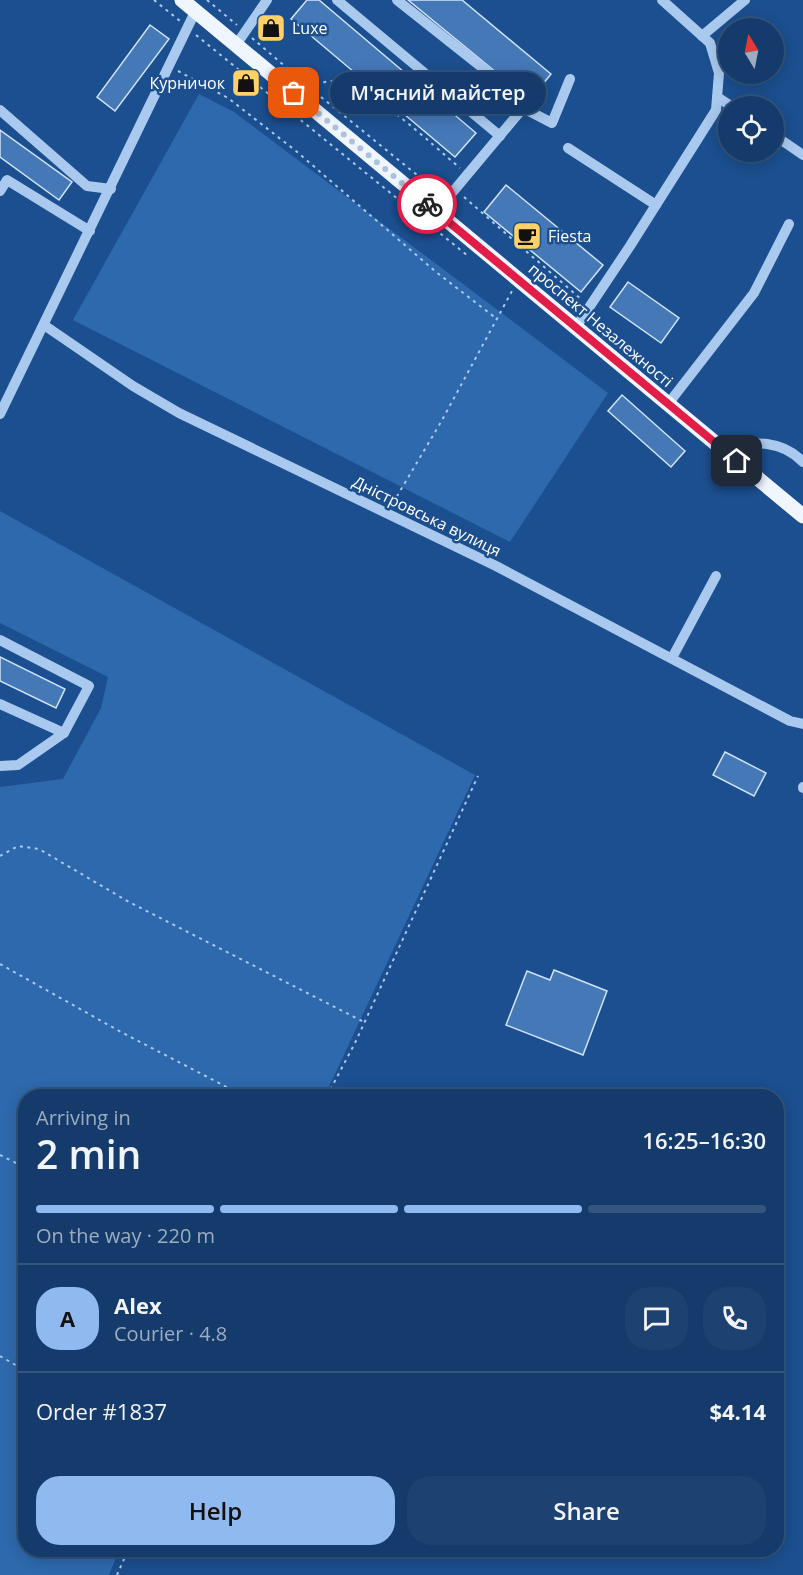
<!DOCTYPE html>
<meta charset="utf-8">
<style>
body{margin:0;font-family:"Open Sans",sans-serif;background:#1d4271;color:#f1f3f6;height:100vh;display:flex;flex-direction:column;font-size:22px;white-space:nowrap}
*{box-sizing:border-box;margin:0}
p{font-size:20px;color:#9dadc1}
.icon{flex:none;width:33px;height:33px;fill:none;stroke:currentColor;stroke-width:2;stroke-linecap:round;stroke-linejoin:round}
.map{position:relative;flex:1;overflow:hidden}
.sheet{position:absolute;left:18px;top:1089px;width:766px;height:468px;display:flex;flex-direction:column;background:#143b6b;border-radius:24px;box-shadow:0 3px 15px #0003,0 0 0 2px #33557e}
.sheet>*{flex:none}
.needle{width:39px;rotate:350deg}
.buttons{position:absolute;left:718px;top:18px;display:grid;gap:12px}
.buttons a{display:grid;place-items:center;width:66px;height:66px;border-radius:50%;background:#143b6b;box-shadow:0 3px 15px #0003,0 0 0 2px #33557e;font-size:30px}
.pin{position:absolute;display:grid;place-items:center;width:51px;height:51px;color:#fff;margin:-26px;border-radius:12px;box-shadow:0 3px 9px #0006}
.courier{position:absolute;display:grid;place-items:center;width:60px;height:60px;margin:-30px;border:4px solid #e11d48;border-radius:50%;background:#fff;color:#222;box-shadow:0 2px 8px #0007}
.bubble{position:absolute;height:42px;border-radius:21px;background:#143b6b;box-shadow:0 3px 15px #0003,0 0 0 2px #33557e;font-size:20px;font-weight:600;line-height:42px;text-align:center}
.overview em{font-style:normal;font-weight:600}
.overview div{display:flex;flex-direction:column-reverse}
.overview{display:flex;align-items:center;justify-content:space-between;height:102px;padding:0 18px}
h1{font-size:39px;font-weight:600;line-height:45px}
.bar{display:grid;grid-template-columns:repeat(4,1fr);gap:9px 6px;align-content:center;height:72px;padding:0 18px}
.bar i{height:8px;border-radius:4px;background:#33557e}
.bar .selected{background:#90b9f0}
.bar p{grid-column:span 4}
.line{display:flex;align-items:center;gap:15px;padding:0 18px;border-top:2px solid #33557e}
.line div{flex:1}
.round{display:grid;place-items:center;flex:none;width:63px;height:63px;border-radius:24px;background:#1d4271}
.button{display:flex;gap:12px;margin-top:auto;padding:12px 18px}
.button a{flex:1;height:69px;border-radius:24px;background:#90b9f0;color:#111;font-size:24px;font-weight:600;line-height:69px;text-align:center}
.button a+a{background:#1d4271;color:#f1f3f6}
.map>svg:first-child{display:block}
.green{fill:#2e69ad}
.building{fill:#4478b7;stroke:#cfe3fa;stroke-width:1.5}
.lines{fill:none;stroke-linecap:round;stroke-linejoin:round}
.path{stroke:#a9c9ee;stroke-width:2;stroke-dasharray:3 4.5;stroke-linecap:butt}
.minor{stroke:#a9c9ee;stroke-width:10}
.major{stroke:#f0f6ff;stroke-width:15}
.done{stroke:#afc1d8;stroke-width:6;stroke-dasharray:0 10.8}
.route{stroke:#e11d48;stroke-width:8}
.labels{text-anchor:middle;stroke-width:5;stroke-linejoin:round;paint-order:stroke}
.poi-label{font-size:16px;fill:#fff;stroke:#1b4f8f;text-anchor:start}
.street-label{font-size:16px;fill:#fff;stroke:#1b4f8f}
</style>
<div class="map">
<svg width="803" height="1575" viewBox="0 0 803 1575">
<rect width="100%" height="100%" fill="#1b4f8f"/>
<g class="green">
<polygon points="199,94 234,112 608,393 510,542 73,320"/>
<polygon points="0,511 475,775 327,1091 322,1096 26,1096 26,1550 119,1550 109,1575 0,1575 0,787 63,779 101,708 108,677 0,623"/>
</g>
<g class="building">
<polygon points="307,0 319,0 476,133 455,157 291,19"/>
<polygon points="408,0 462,0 551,74 530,100"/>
<polygon points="150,25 169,39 115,111 97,97"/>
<polygon points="0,130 72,182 59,200 0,157"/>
<polygon points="506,185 603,265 581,292 484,212"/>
<polygon points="628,282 679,318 661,343 610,307"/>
<polygon points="622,395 685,451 671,467 608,411"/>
<polygon points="0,657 65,689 56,708 0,681"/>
<polygon points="725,752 766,773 754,796 713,775"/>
<polygon points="554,970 607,991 583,1055 506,1025 527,971 550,980"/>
</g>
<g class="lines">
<g class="path">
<polyline points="154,0 180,21"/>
<polyline points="207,0 237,25"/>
<polyline points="196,35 468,256"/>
<polyline points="252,38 301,80"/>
<polyline points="178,71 228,98 296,151 436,272 497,319"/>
<path d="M309 87C316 85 325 81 332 81 368 82 432 145 460 168"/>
<polyline points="321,97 438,192"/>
<polyline points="464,197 582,300"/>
<polyline points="393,503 441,422 512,291"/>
<polyline points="0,856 18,846 39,849 129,902 364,1022"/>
<polyline points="0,964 121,1032 244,1096"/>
<polyline points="327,1096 355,1043 478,776"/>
<polyline points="0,1155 26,1168"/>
<polyline points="0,1356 26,1371"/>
<polyline points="117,1575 128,1550"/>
</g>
<g class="minor">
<polyline points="337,0 500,136"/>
<polyline points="397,0 503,84"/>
<polyline points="702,36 745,0"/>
<polyline points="236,45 267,0"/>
<polyline points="717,97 731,106"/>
<polyline points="0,110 87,186 111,189"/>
<polyline points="774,135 803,155"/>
<polyline points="568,148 656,205"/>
<polyline points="0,191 7,180 90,231"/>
<polyline points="436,212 523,108 552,123 570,79"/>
<polyline points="44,325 133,386 179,413 496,566 790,721 803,724"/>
<polyline points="576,327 630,246 716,110 719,73 710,43 662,0"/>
<polyline points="668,404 754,293 789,224"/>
<polyline points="0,414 195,12"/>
<path d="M720 447C751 443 779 437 803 462"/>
<polyline points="0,640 89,686 64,733 18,765 0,766"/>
<polyline points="672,658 716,576"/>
<polyline points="0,704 64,733"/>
<polyline points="803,788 803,787"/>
</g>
<polyline class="major" points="182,0 803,516"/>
</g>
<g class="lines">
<polyline class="done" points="294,93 427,204"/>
<polyline class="route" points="427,204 737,461"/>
</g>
<defs>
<g id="shop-square" transform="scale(1.5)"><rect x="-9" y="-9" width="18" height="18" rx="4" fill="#ffd166" stroke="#1b4f8f"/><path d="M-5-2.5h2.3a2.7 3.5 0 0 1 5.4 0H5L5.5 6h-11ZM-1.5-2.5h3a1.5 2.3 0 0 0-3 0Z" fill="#111"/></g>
<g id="cafe-square" transform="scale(1.5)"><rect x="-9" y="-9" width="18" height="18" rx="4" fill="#ffd166" stroke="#1b4f8f"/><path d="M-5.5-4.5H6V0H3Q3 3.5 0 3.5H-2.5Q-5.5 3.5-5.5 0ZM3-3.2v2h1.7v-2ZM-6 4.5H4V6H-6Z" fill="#111"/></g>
</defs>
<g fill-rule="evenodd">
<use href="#shop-square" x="271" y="28"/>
<use href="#shop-square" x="246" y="83"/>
<use href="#cafe-square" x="527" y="236"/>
</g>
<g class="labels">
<g class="poi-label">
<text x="292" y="34">Luxe</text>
<text x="225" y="89" text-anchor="end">Курничок</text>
<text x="548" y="242">Fiesta</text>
</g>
<g class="street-label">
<text transform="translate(601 325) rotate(40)" y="6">проспект Незалежності</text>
<text transform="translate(427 516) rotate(26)" y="6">Дністровська вулиця</text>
</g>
</g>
</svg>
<div class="buttons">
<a><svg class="needle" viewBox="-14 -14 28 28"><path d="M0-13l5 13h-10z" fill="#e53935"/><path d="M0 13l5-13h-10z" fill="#9dadc1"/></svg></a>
<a><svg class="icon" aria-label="locate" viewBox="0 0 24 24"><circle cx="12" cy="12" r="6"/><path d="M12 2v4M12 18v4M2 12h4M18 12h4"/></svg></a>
</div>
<div class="pin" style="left:294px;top:93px;background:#ea580c"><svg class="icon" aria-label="bag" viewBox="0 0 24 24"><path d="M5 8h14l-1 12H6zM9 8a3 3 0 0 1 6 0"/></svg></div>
<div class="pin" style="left:737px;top:461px;background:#1f2937"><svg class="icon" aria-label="home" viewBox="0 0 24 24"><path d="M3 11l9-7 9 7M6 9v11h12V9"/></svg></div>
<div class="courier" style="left:427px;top:204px"><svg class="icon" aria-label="bike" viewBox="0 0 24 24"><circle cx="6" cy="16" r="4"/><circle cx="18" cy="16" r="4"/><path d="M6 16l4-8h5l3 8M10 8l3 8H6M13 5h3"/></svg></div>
<div class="bubble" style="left:330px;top:72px;width:216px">М'ясний майстер</div>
<section class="sheet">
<div class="overview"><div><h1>2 min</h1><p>Arriving in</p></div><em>16:25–16:30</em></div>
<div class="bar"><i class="selected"></i><i class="selected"></i><i class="selected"></i><i></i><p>On the way · 220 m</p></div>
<div class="line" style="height:108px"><b class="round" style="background:#90b9f0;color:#111">A</b><div><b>Alex</b><p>Courier · 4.8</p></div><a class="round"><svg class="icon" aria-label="chat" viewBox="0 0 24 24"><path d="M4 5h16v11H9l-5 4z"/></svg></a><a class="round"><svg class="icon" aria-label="phone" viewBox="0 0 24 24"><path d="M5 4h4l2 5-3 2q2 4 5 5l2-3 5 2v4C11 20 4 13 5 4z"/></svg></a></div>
<div class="line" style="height:78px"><div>Order #1837</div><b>$4.14</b></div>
<div class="button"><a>Help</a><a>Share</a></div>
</section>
</div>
